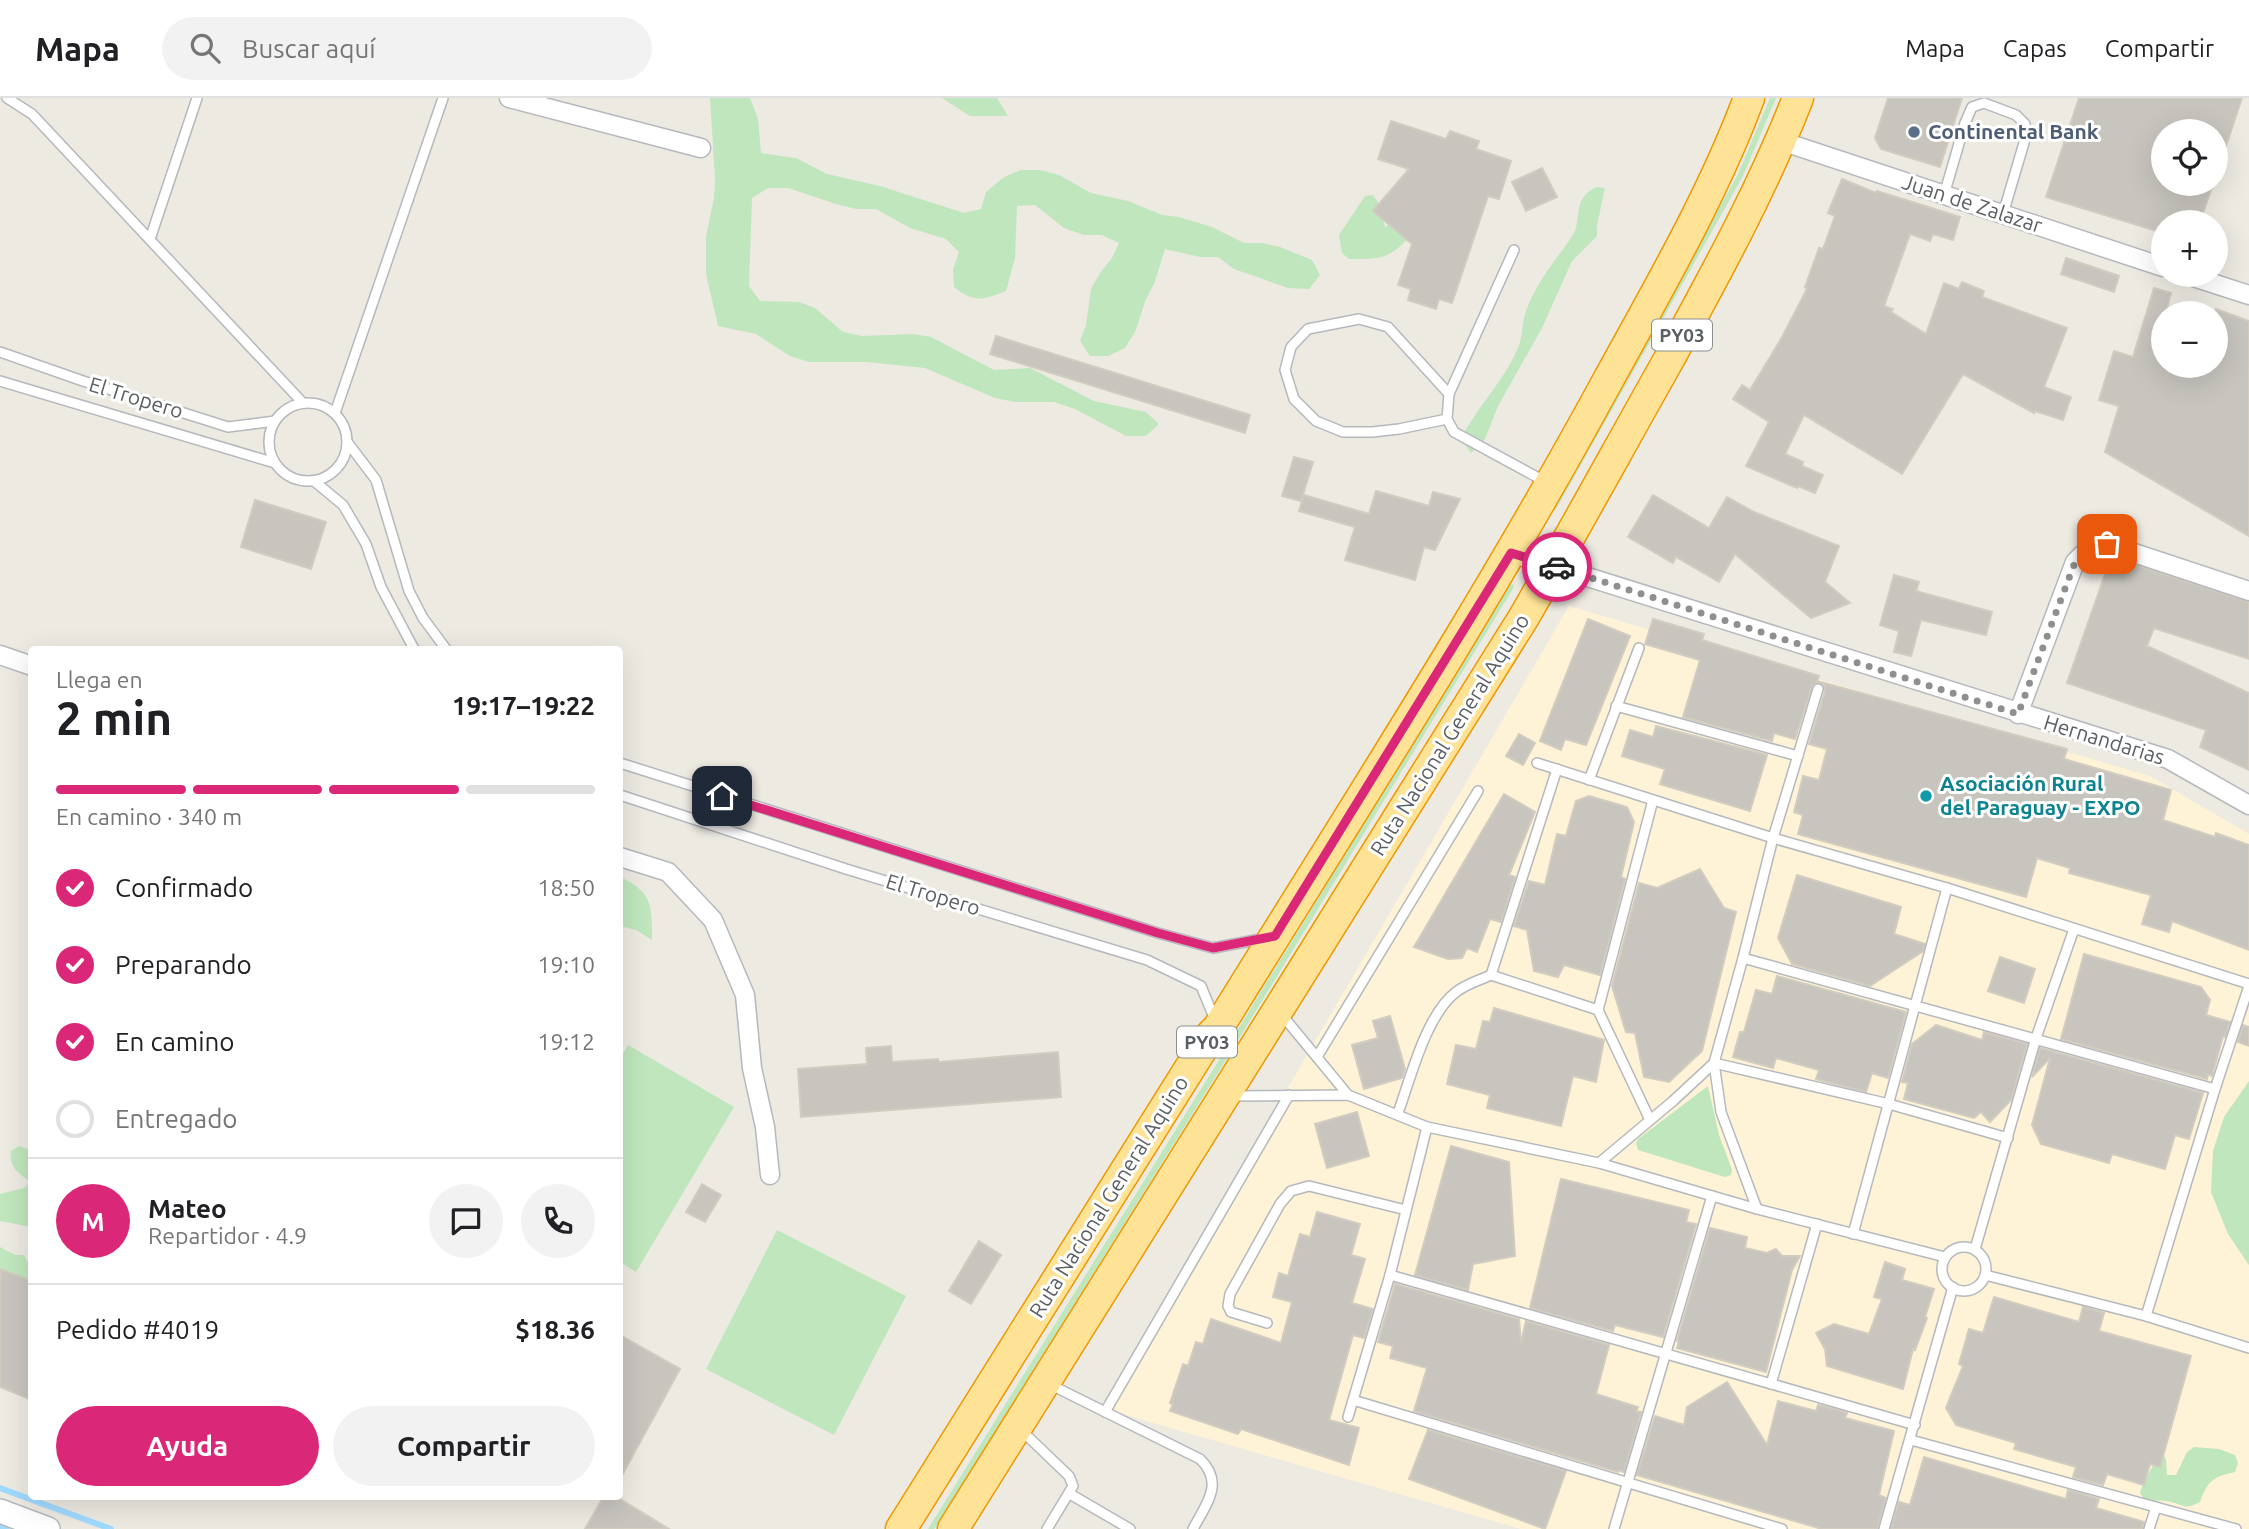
<!DOCTYPE html>
<html lang="es">
<meta charset="utf-8">
<style>
body{margin:0;font-family:Ubuntu,sans-serif;background:#f2f2f2;color:#202124;height:100vh;display:flex;flex-direction:column;font-size:26px;white-space:nowrap}
*{box-sizing:border-box;margin:0}
p{font-size:23px;color:#757577}
.icon{flex:none;width:38px;height:38px;fill:none;stroke:currentColor;stroke-width:2;stroke-linecap:round;stroke-linejoin:round}
.map{position:relative;flex:1;overflow:hidden}
.drawer{position:absolute;left:28px;top:548px;width:595px;height:854px;display:flex;flex-direction:column;background:#fff;border-radius:7px;box-shadow:0 7px 28px #0002}
.drawer>*{flex:none}
.buttons{position:absolute;left:2151px;top:21px;display:grid;gap:14px}
.buttons a{display:grid;place-items:center;width:77px;height:77px;border-radius:50%;background:#fff;box-shadow:0 7px 28px #0002;font-size:35px}
.pin{position:absolute;display:grid;place-items:center;width:60px;height:60px;color:#fff;margin:-30px;border-radius:14px;box-shadow:0 4px 10px #0006}
.courier{position:absolute;display:grid;place-items:center;width:70px;height:70px;margin:-35px;border:5px solid #db2777;border-radius:50%;background:#fff;color:#222;box-shadow:0 2px 9px #0007}
.summary em{font-style:normal;font-weight:700}
.summary div{display:flex;flex-direction:column-reverse}
.summary{display:flex;align-items:center;justify-content:space-between;height:119px;padding:0 28px}
h1{font-size:46px;font-weight:700;line-height:52px}
.bar{display:grid;grid-template-columns:repeat(4,1fr);gap:10px 7px;align-content:center;height:84px;padding:0 28px}
.bar i{height:9px;border-radius:5px;background:#e0e0e0}
.bar .current{background:#db2777}
.bar p{grid-column:span 4}
.line{display:flex;align-items:center;gap:18px;padding:0 28px;border-top:2px solid #e0e0e0}
.line div{flex:1}
.round{display:grid;place-items:center;flex:none;width:74px;height:74px;border-radius:37px;background:#f2f2f2}
ol{padding:0 28px;list-style:none}
li{display:flex;align-items:center;gap:21px;height:77px}
li p{margin-inline-start:auto}
li .icon{padding:7px;border-radius:50%;background:#db2777;color:#fff;stroke-width:4}
li:last-child{color:#757577}
li i{width:38px;height:38px;border:4px solid #e0e0e0;border-radius:50%}
.button{display:flex;gap:14px;margin-top:auto;padding:14px 28px}
.button a{flex:1;height:80px;border-radius:42px;background:#db2777;color:#fff;font-size:28px;font-weight:700;line-height:80px;text-align:center}
.button a+a{background:#f2f2f2;color:#202124}
header{display:flex;align-items:center;gap:42px;box-sizing:border-box;height:98px;padding:0 35px;background:#fff;border-bottom:2px solid #e0e0e0}
header strong{font-size:33px}
nav{display:flex;gap:38px;margin-inline-start:auto;font-size:24px}
.search{width:490px;height:63px;background:#f2f2f2;display:flex;align-items:center;gap:18px;box-sizing:border-box;padding:0 24px;border-radius:38px;color:#757577;font-size:26px}
.map>svg:first-child{display:block}
.commercial{fill:#fef3d6}
.green{fill:#bfe6bd}
.lines{fill:none;stroke-linecap:round;stroke-linejoin:round}
.stream{stroke:#a0daff;stroke-width:6}
.building{fill:#c8c5bf;stroke:#d2ccc0;stroke-width:2}
.service-casing{stroke:#b5b8bd;stroke-width:12}
.minor-casing{stroke:#b5b8bd;stroke-width:21}
.tertiary-casing{stroke:#b5b8bd;stroke-width:26}
.trunk-casing{stroke:#ef9800;stroke-width:33}
.service{stroke:#fff;stroke-width:9}
.minor{stroke:#fff;stroke-width:18}
.tertiary{stroke:#fff;stroke-width:23}
.trunk{stroke:#fee396;stroke-width:30}
.done{stroke:#8d908f;stroke-width:7;stroke-dasharray:0 12.6}
.route{stroke:#db2777;stroke-width:9}
.service-dot{fill:#5c6f8a;stroke:#fff;stroke-width:2.5}
.culture-dot{fill:#0f9aa8;stroke:#fff;stroke-width:2.5}
.labels{text-anchor:middle;stroke-width:6;stroke-linejoin:round;paint-order:stroke}
.shield{fill:#fff;stroke:#8c8f92;stroke-width:2}
.shield-label{font-size:19px;font-weight:bold;fill:#5a5f63}
.service-label{font-size:21px;font-weight:bold;fill:#4e5e75;stroke:#fff;text-anchor:start}
.street-label{font-size:21px;fill:#5a5f63;stroke:#fff}
.culture-label{font-size:21px;font-weight:bold;fill:#0d838f;stroke:#fff;text-anchor:start}
</style>
<header>
<strong>Mapa</strong>
<div class="search"><svg class="icon" aria-label="search" viewBox="0 0 24 24"><circle cx="10" cy="10" r="6"/><path d="M15 15l6 6"/></svg>Buscar aquí</div>
<nav><a>Mapa</a><a>Capas</a><a>Compartir</a></nav>
</header>
<div class="map">
<svg width="2249" height="1431" viewBox="0 0 2249 1431">
<rect width="100%" height="100%" fill="#edeae2"/>
<polygon class="commercial" points="1569,508 2150,678 2249,736 2249,1431 1521,1431 1101,1310"/>
<g class="green">
<path d="M710 0H750L758 21 761 55 796 60 827 76 880 88 964 115 981 111 986 94 1004 79 1021 72H1040L1059 77 1091 95 1128 103 1162 117 1179 119 1212 129 1244 145H1261L1280 149 1312 162 1320 177 1309 191 1288 190 1234 171 1218 159H1200L1165 151 1154 186 1146 201 1135 234 1125 250 1108 258H1090L1080 243 1086 227 1091 191 1100 175 1112 160 1119 145 1102 137H1084L1064 130 1035 107 1017 108 1015 160 1006 193C983 202 974 205 954 189L953 171 959 154 946 141 910 130 876 111H857L839 107 788 90H768L752 100 749 188 760 203 799 204 815 210 843 234 862 238 914 236 931 239 994 272 1030 270 1094 303 1146 314 1159 326 1146 338H1126L1075 311 1054 304H1015L995 300 925 270 867 264H809L790 258 756 236 718 228 706 176V139L714 100 715 81Z"/>
<polygon points="942,0 997,0 1008,18 970,18"/>
<polygon points="1770,0 1776,0 1743,78 1555,413 1553,410 1738,76"/>
<path d="M1596 89 1605 90 1597 127V138L1572 163 1542 230 1498 308 1485 341 1471 355 1461 341C1477 309 1504 283 1518 250 1523 238 1522 224 1526 213 1536 185 1555 163 1571 140 1584 122 1570 102 1596 89Z"/>
<path d="M1373 97 1378 104 1385 129 1392 125 1409 139C1389 162 1378 161 1349 161L1342 155 1339 137 1365 98Z"/>
<polygon points="1513,486 1514,489 1229,957 946,1413 934,1431 928,1431 1224,954 1510,487"/>
<path d="M620 779C653 794 652 808 652 842L636 832 620 828Z"/>
<polygon points="628,947 734,1009 636,1174 620,1164 620,961"/>
<polygon points="2249,983 2249,1167 2228,1136 2211,1094 2213,1053 2224,1019"/>
<polygon points="1708,988 1719,1037 1732,1072 1731,1077 1725,1079 1638,1052 1636,1045 1638,1041"/>
<path d="M19 1048 31 1052V1129L0 1123V1096L24 1090 30 1084C18 1074 9 1070 11 1053Z"/>
<polygon points="777,1132 906,1198 834,1337 706,1271"/>
<polygon points="0,1149 15,1157 24,1157 31,1170 31,1201 0,1205"/>
<path d="M2194 1349 2219 1351 2235 1357 2238 1365 2235 1374C2213 1379 2208 1382 2200 1404 2182 1414 2182 1404 2165 1403 2159 1402 2152 1403 2146 1404L2140 1395C2143 1382 2155 1366 2161 1353L2166 1361 2167 1377H2176L2187 1354Z"/>
</g>
<g class="lines">
<g class="stream">
<polyline points="0,1390 111,1431"/>
<polyline points="0,1429 6,1431"/>
</g>
</g>
<g class="building">
<polygon points="1888,0 1962,0 1940,69 1881,51 1875,40"/>
<polygon points="2079,0 2242,0 2219,69 2216,69 2216,33 2163,33 2163,86 2213,86 2200,124 2163,124 2163,135 2046,99"/>
<polygon points="1391,23 1446,41 1450,33 1479,43 1476,51 1511,63 1499,101 1488,98 1452,205 1439,201 1436,211 1408,202 1411,191 1398,187 1412,146 1373,113 1409,71 1378,61"/>
<polygon points="1542,70 1557,99 1526,113 1512,84"/>
<polygon points="1842,81 1876,95 1877,93 1960,119 1953,142 1933,136 1930,143 1910,136 1884,208 1893,211 1891,214 1926,236 1944,185 1959,191 1962,184 1984,193 1982,199 2067,230 2044,289 2071,299 2063,322 2035,313 2034,315 1963,276 1902,376 1804,317 1785,356 1803,364 1802,368 1823,377 1815,395 1798,388 1797,390 1746,368 1769,324 1733,301 1742,287 1750,292 1781,241 1807,191 1805,189 1819,150 1823,151 1835,118 1828,115"/>
<polygon points="2066,160 2119,178 2114,194 2061,176"/>
<polygon points="2154,190 2171,195 2166,215 2163,215 2163,268 2216,268 2216,211 2249,223 2249,438 2105,354 2119,308 2099,302 2114,253 2133,259"/>
<polygon points="996,238 1250,317 1245,335 990,256"/>
<polygon points="1294,359 1313,364 1301,403 1282,398"/>
<polygon points="1376,393 1429,408 1433,394 1460,401 1435,452 1424,449 1415,482 1345,462 1355,429 1299,413 1304,397 1369,416"/>
<polygon points="1653,397 1709,430 1727,399 1754,414 1839,448 1825,484 1850,505 1811,520 1735,456 1719,484 1676,459 1673,465 1628,439"/>
<polygon points="255,402 326,424 311,471 241,449"/>
<polygon points="2111,459 2249,504 2249,561 2154,530 2147,548 2249,595 2249,672 2200,649 2206,632 2067,585"/>
<polygon points="1894,477 1919,484 1916,493 1992,514 1986,537 1921,522 1911,558 1894,554 1899,533 1880,527"/>
<polygon points="1588,521 1630,538 1586,647 1565,641 1561,652 1540,643"/>
<polygon points="1653,521 1704,536 1702,542 1819,578 1817,583 2067,651 2064,661 2171,692 2163,722 2215,739 2216,735 2249,747 2249,852 2172,823 2169,834 2142,826 2151,797 2069,775 2070,770 2037,760 2026,799 1798,736 1803,717 1794,714 1803,678 1819,682 1827,651 1809,646 1825,593 1824,587 1817,584 1812,588 1795,641 1774,635 1772,643 1683,619 1700,562 1645,546"/>
<polygon points="1656,628 1767,657 1750,713 1660,686 1665,671 1622,658 1630,632 1653,639"/>
<polygon points="1519,636 1535,645 1523,667 1506,658"/>
<polygon points="1504,696 1535,714 1509,777 1515,779 1501,824 1490,821 1477,854 1467,850 1462,860 1448,861 1414,849"/>
<polygon points="1589,698 1627,709 1634,724 1621,779 1625,781 1600,877 1564,867 1558,879 1534,873 1527,832 1514,828 1529,783 1545,787 1557,736 1566,738 1576,703"/>
<polygon points="1700,771 1724,810 1736,814 1702,953 1669,984 1644,979 1635,935 1626,934 1612,888 1639,785 1657,790"/>
<polygon points="1797,777 1901,809 1894,836 1925,846 1923,853 1870,888 1792,866 1778,840"/>
<polygon points="2084,856 2201,889 2210,902 2206,917 2230,924 2225,939 2223,938 2212,978 2208,976 2207,981 2061,941"/>
<polygon points="2000,859 2035,871 2024,905 1988,893"/>
<polygon points="1777,878 1906,914 1888,980 1872,975 1866,994 1816,981 1819,972 1776,960 1773,970 1733,959 1740,934 1744,934 1756,892 1772,896"/>
<polygon points="1494,910 1604,942 1596,984 1573,978 1561,1028 1487,1010 1490,997 1447,986 1456,947 1476,951 1483,923 1490,924"/>
<polygon points="1390,918 1405,971 1402,980 1364,991 1352,947 1378,940 1373,923"/>
<polygon points="1936,927 1982,942 1984,934 2027,946 2011,1002 1990,1024 1981,1014 1974,1020 1904,1001 1908,985 1902,984 1912,946"/>
<polygon points="2243,927 2249,929 2249,948 2238,944"/>
<polygon points="891,948 892,964 938,961 939,964 1058,954 1061,999 801,1019 798,971 867,966 866,950"/>
<polygon points="2040,950 2203,995 2189,1041 2175,1037 2165,1071 2112,1056 2109,1065 2041,1046 2032,1027 2050,960 2032,979"/>
<polygon points="1357,1014 1369,1058 1327,1070 1315,1026"/>
<polygon points="1451,1048 1509,1064 1515,1158 1473,1166 1468,1192 1415,1177"/>
<polygon points="1561,1081 1689,1112 1686,1124 1696,1126 1663,1239 1615,1227 1613,1233 1530,1210"/>
<polygon points="702,1086 721,1097 705,1124 686,1114"/>
<polygon points="1317,1114 1360,1126 1351,1157 1365,1161 1352,1205 1373,1211 1364,1240 1353,1237 1329,1322 1359,1330 1349,1367 1241,1331 1238,1336 1170,1313 1173,1306 1170,1305 1183,1266 1188,1268 1196,1244 1203,1246 1211,1221 1281,1245 1292,1204 1273,1199 1279,1175 1288,1178 1300,1136 1310,1139"/>
<polygon points="1710,1130 1747,1139 1745,1150 1767,1155 1776,1151 1782,1158 1800,1158 1792,1172 1766,1274 1677,1250 1679,1243 1677,1243"/>
<polygon points="979,1143 1001,1157 971,1206 949,1193"/>
<polygon points="1885,1164 1905,1171 1902,1182 1934,1191 1925,1219 1927,1220 1915,1252 1913,1251 1903,1291 1827,1268 1825,1251 1816,1235 1834,1226 1869,1236 1882,1201 1874,1199"/>
<polygon points="0,1171 32,1183 32,1302 0,1289"/>
<polygon points="1395,1186 1519,1221 1521,1245 1526,1223 1609,1247 1596,1296 1638,1309 1636,1313 1641,1314 1624,1374 1618,1372 1618,1374 1414,1313 1427,1270 1390,1260 1393,1248 1378,1244"/>
<polygon points="1994,1199 2079,1224 2083,1209 2104,1215 2099,1233 2191,1258 2160,1369 2150,1366 2144,1387 2107,1376 2103,1387 2073,1379 2076,1369 2014,1351 2016,1345 1956,1327 1946,1310 1963,1268 1959,1266 1969,1231 1983,1235"/>
<polygon points="620,1237 680,1271 620,1381"/>
<polygon points="1727,1284 1767,1347 1778,1303 1816,1313 1818,1307 1831,1310 1847,1315 1845,1320 1894,1333 1879,1397 1886,1400 1877,1431 1822,1431 1637,1377 1655,1318 1684,1327 1687,1309"/>
<polygon points="1428,1332 1566,1373 1545,1431 1409,1381"/>
<polygon points="1924,1359 2066,1401 2068,1392 2099,1401 2096,1410 2144,1424 2142,1431 1891,1431 1899,1404 1910,1407"/>
<polygon points="604,1398 615,1398 669,1431 585,1431"/>
</g>
<g class="lines">
<g class="service-casing">
<g id="service">
<polyline points="7,0 32,16 303,305"/>
<polyline points="1944,97 1965,25 1972,9 1984,5 2016,17 2025,26 2026,38 2003,116"/>
<polyline points="150,141 197,0"/>
<polyline points="1514,152 1449,296 1447,321 1454,334 1546,384"/>
<polyline points="0,254 83,283 228,329 275,323"/>
<polyline points="0,283 275,365"/>
<circle cx="308" cy="344" r="39"/>
<polyline points="335,315 443,0"/>
<polyline points="1447,321 1399,331 1372,334 1343,334 1316,323 1294,301 1285,272 1291,249 1308,231 1359,221 1388,229 1449,296"/>
<polyline points="348,345 376,382 409,493 423,520 446,551"/>
<polyline points="314,383 343,407 366,446 381,489 414,551"/>
<polyline points="1616,608 1798,658"/>
<polyline points="620,665 1158,835 1213,850 1266,840"/>
<polyline points="1537,665 1773,740 1947,790 2249,886"/>
<polyline points="1589,682 1639,550"/>
<polyline points="620,697 846,771 1147,862 1201,888 1215,922"/>
<polyline points="1743,860 2215,991"/>
<polyline points="1491,877 1557,671"/>
<polyline points="1282,917 1348,997"/>
<polyline points="1317,959 1478,693"/>
<polyline points="1714,965 1889,1006 2008,1040"/>
<polyline points="1231,998 1348,997 1427,1029 1599,1065 1757,1111 1945,1159"/>
<path d="M1398 1015C1411 979 1426 917 1456 894 1466 886 1480 882 1491 877L1598 912"/>
<polyline points="1650,1022 1598,912 1653,702"/>
<polyline points="1599,1065 1673,1003 1714,965"/>
<polyline points="1757,1111 1721,1014 1714,965 1743,860 1773,740 1818,591"/>
<polyline points="1853,1136 1947,790"/>
<circle cx="1964" cy="1171" r="22"/>
<polyline points="1975,1151 2036,940 2074,831"/>
<polyline points="1390,1177 1915,1327"/>
<polyline points="1985,1177 2146,1218 2249,1250"/>
<polyline points="2146,1218 2215,991 2249,888"/>
<polyline points="1267,1225 1231,1214 1228,1208 1230,1196 1280,1106 1291,1093 1309,1088 1406,1112"/>
<path d="M1049 1286 1200 1361C1225 1385 1206 1406 1193 1431"/>
<polyline points="1771,1286 1817,1126"/>
<polyline points="1353,1302 1782,1431"/>
<polyline points="1105,1314 1289,997"/>
<polyline points="1348,1319 1390,1177 1427,1029"/>
<polyline points="1021,1332 1069,1378 1073,1388 1047,1431"/>
<polyline points="1911,1342 2236,1431"/>
<polyline points="1070,1396 1130,1431"/>
<polyline points="1614,1431 1712,1098"/>
<polyline points="1884,1431 1953,1189"/>
<polyline points="2149,1431 2156,1409"/>
</g>
</g>
<g class="minor-casing">
<g id="minor">
<polyline points="509,0 701,50"/>
<polyline points="1781,43 2163,169"/>
<polyline points="2187,177 2249,197"/>
<polyline points="1511,455 2168,661 2249,707"/>
<polyline points="0,557 32,568"/>
<polyline points="2018,616 2075,464 2089,450 2107,446 2249,493"/>
<polyline points="620,759 668,774 713,822 745,897 752,970 765,1029 770,1077"/>
</g>
</g>
<g class="tertiary-casing">
<polyline id="tertiary" points="0,1413 48,1431"/>
</g>
<g class="trunk-casing">
<g id="trunk">
<path d="M901 1431 1210 938 1218 930C1350 716 1487 505 1607 284 1658 191 1712 99 1749 0"/>
<path d="M953 1431 1524 519C1573 434 1620 348 1668 263 1715 177 1762 92 1798 0"/>
</g>
</g>
<use href="#service" class="service"/>
<use href="#minor" class="minor"/>
<use href="#tertiary" class="tertiary"/>
<use href="#trunk" class="trunk"/>
</g>
<g class="lines">
<polyline class="done" points="1557,469 2018,616 2075,464 2089,450 2107,446"/>
<polyline class="route" points="722,698 1158,835 1213,850 1275,838 1511,455 1557,469"/>
</g>
<circle class="service-dot" cx="1914" cy="34" r="7"/>
<circle class="culture-dot" cx="1926" cy="698" r="7"/>
<g class="labels">
<g class="shield">
<rect x="1652" y="221.5" width="60" height="31" rx="5"/>
<rect x="1177" y="928.5" width="60" height="31" rx="5"/>
</g>
<g class="shield-label">
<text x="1682" y="244">PY03</text>
<text x="1207" y="951">PY03</text>
</g>
<g class="service-label">
<text x="1928" y="41">Continental Bank</text>
</g>
<g class="street-label">
<text transform="translate(1972 106) rotate(18)" y="7">Juan de Zalazar</text>
<text transform="translate(136 300) rotate(17)" y="7">El Tropero</text>
<text transform="translate(1450 637) rotate(-58)" y="7">Ruta Nacional General Aquino</text>
<text transform="translate(2104 642) rotate(17)" y="7">Hernandarias</text>
<text transform="translate(933 797) rotate(17)" y="7">El Tropero</text>
<text transform="translate(1109 1099) rotate(-58)" y="7">Ruta Nacional General Aquino</text>
</g>
<g class="culture-label">
<text x="1940" y="693">Asociación Rural<tspan x="1940" dy="24">del Paraguay - EXPO</tspan></text>
</g>
</g>
</svg>
<div class="buttons">
<a><svg class="icon" aria-label="locate" viewBox="0 0 24 24"><circle cx="12" cy="12" r="6"/><path d="M12 2v4M12 18v4M2 12h4M18 12h4"/></svg></a>
<a>+</a>
<a>−</a>
</div>
<div class="pin" style="left:2107px;top:446px;background:#ea580c"><svg class="icon" aria-label="bag" viewBox="0 0 24 24"><path d="M5 8h14l-1 12H6zM9 8a3 3 0 0 1 6 0"/></svg></div>
<div class="pin" style="left:722px;top:698px;background:#1f2937"><svg class="icon" aria-label="home" viewBox="0 0 24 24"><path d="M3 11l9-7 9 7M6 9v11h12V9"/></svg></div>
<div class="courier" style="left:1557px;top:469px"><svg class="icon" aria-label="car" viewBox="0 0 24 24"><path d="M5 17H2v-5l4-1 3-4h7l3 4 3 1v5h-3M9 17h6M6 11h13"/><circle cx="7" cy="17" r="2"/><circle cx="17" cy="17" r="2"/></svg></div>
<section class="drawer">
<div class="summary"><div><h1>2 min</h1><p>Llega en</p></div><em>19:17–19:22</em></div>
<div class="bar"><i class="current"></i><i class="current"></i><i class="current"></i><i></i><p>En camino · 340 m</p></div>
<ol>
<li><svg class="icon" aria-label="check" viewBox="0 0 24 24"><path d="M5 12l5 5 9-10"/></svg>Confirmado<p>18:50</p></li>
<li><svg class="icon" aria-label="check" viewBox="0 0 24 24"><path d="M5 12l5 5 9-10"/></svg>Preparando<p>19:10</p></li>
<li><svg class="icon" aria-label="check" viewBox="0 0 24 24"><path d="M5 12l5 5 9-10"/></svg>En camino<p>19:12</p></li>
<li><i></i>Entregado</li>
</ol>
<div class="line" style="height:126px"><b class="round" style="background:#db2777;color:#fff">M</b><div><b>Mateo</b><p>Repartidor · 4.9</p></div><a class="round"><svg class="icon" aria-label="chat" viewBox="0 0 24 24"><path d="M4 5h16v11H9l-5 4z"/></svg></a><a class="round"><svg class="icon" aria-label="phone" viewBox="0 0 24 24"><path d="M5 4h4l2 5-3 2q2 4 5 5l2-3 5 2v4C11 20 4 13 5 4z"/></svg></a></div>
<div class="line" style="height:91px"><div>Pedido #4019</div><b>$18.36</b></div>
<div class="button"><a>Ayuda</a><a>Compartir</a></div>
</section>
</div>
